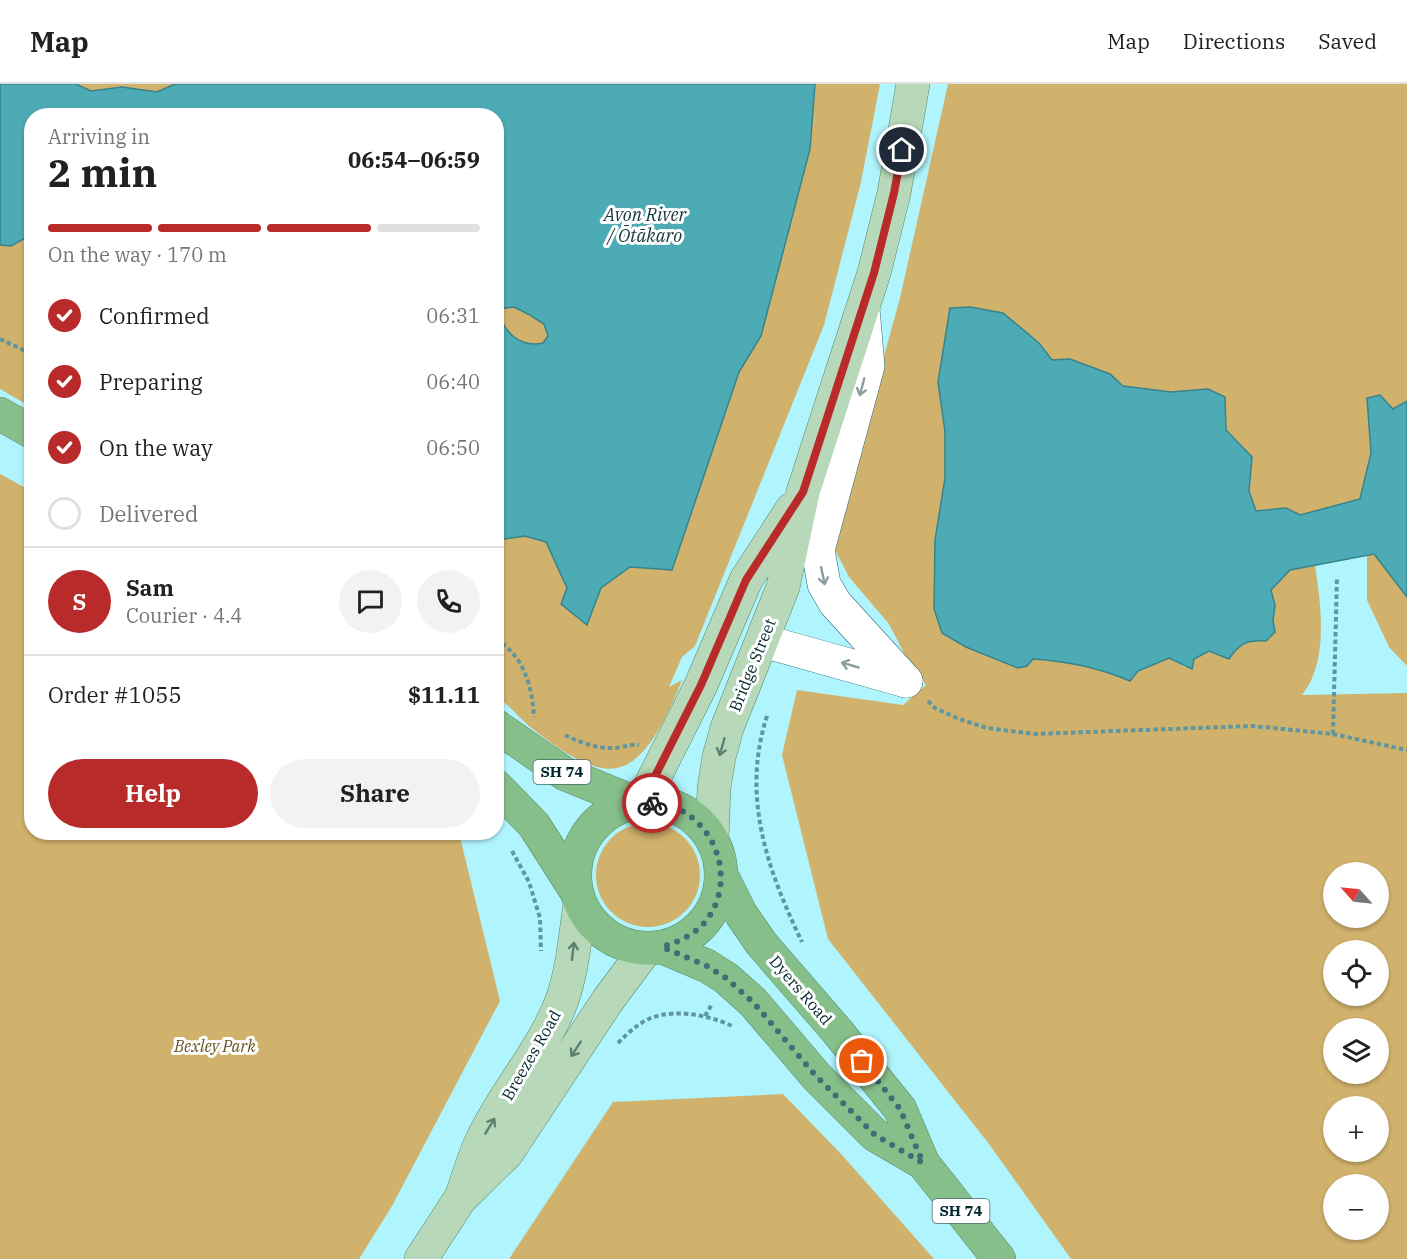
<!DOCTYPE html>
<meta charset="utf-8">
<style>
body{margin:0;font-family:"IBM Plex Serif",serif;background:#f2f2f2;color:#202124;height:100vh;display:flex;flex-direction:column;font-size:22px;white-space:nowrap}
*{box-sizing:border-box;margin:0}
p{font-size:20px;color:#757577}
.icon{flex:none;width:33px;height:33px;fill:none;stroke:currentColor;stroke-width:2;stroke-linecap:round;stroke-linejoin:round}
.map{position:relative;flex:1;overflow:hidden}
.sheet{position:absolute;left:24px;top:24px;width:480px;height:732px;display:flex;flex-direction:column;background:#fff;border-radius:24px;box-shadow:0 2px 4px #0004}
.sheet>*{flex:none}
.needle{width:39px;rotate:297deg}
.fabs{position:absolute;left:1323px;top:778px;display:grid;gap:12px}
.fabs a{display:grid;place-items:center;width:66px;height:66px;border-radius:50%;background:#fff;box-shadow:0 2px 4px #0004;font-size:30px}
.pin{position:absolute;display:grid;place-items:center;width:51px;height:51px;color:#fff;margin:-26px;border:3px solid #fff;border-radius:50%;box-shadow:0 2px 6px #0007}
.courier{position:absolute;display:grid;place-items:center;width:60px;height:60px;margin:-30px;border:4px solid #b92a2b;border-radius:50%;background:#fff;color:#222;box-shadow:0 2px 8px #0007}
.head em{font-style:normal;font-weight:700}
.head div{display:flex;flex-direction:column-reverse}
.head{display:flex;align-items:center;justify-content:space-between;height:102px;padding:0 24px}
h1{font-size:39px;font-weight:700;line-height:45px}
.bar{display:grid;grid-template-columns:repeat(4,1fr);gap:9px 6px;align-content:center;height:72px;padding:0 24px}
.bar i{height:8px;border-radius:4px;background:#e0e0e0}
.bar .current{background:#b92a2b}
.bar p{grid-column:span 4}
.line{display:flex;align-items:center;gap:15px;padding:0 24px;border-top:2px solid #e0e0e0}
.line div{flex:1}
.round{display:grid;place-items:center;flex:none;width:63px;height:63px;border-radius:32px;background:#f2f2f2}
ol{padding:0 24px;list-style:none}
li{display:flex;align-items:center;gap:18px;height:66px}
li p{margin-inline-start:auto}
li .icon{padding:6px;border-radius:50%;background:#b92a2b;color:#fff;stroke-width:4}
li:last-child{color:#757577}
li i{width:33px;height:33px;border:3px solid #e0e0e0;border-radius:50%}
.action{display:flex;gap:12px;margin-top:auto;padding:12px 24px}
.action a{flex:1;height:69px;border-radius:36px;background:#b92a2b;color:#fff;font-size:24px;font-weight:700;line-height:69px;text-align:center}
.action a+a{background:#f2f2f2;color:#202124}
header{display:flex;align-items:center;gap:36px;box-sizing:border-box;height:84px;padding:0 30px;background:#fff;border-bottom:2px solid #e0e0e0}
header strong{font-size:28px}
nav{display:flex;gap:33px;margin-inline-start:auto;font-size:21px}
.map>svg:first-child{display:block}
.green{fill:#d1b26c;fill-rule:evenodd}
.water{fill:#4dabb6;stroke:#36838c;stroke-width:1.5;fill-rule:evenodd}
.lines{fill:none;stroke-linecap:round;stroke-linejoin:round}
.minor-casing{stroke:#276c75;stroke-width:34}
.major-casing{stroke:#588a69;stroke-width:34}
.highway-casing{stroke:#588a69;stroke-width:34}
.path{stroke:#60969d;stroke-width:4;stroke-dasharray:4.5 3;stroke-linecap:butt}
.minor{stroke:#fff;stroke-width:33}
.major{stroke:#b7d9b9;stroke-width:33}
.highway{stroke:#87bf8a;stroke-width:33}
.oneway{stroke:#8c9ea0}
.oneway2{stroke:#5c8072}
.done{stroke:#3e6f74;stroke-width:6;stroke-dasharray:0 10.8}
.route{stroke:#b92a2b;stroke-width:8}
.labels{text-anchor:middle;stroke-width:6;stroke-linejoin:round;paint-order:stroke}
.shield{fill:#fff;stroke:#4c686b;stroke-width:1.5}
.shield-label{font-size:15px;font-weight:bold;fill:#00272b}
.street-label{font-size:16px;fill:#00272b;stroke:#fff}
.park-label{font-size:16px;font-style:italic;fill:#665121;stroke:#fff}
.water-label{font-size:18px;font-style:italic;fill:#173438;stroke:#fff}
</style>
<header>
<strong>Map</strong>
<nav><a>Map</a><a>Directions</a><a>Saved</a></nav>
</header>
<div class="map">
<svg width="1407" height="1175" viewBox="0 0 1407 1175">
<rect width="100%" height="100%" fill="#b0f4fd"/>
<g class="green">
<polygon points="0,0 219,0 32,32 31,323 0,305"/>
<path d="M815 0H880L861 98 824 241 695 562 682 573 669 603 682 596C669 627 644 693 602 684 579 680 556 663 538 649 523 639 512 623 497 613L496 456 525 452 546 458 567 504 587 541 601 504 630 482 739 288 761 252 810 65Z"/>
<path d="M948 0H1407V317L1393 325 1367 314 1371 369 1360 415 1299 431 1286 424 1256 427 1249 407 1252 373 1226 346 1208 305 1171 308 1122 302 1110 290 1070 275 1052 276 1039 258 987 226 950 224 945 394 935 456 966 563 1027 582 1032 575C1065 577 1100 584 1130 597L1138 587 1169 574 1185 583 1194 575 1209 567 1237 563 1251 556 1266 557 1275 548 1273 537 1275 521 1270 506 1290 486 1315 481C1321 521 1329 578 1302 611L1407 609V1175H1071L989 1060 828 855 782 671 797 606 903 621 926 601 905 571 889 540 849 493 832 460 900 214ZM1334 789H1378V834H1334ZM1334 867H1378V912H1334ZM1334 945H1378V990H1334ZM1334 1023H1378V1068H1334ZM1334 1101H1378V1146H1334Z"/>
<path d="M514 223 530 231 544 240 548 252 543 259C519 264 502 248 499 225Z"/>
<polygon points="0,390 31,407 32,748 454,748 461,757 500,917 392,1122 359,1175 0,1175"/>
<polygon points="1374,470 1407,513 1407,582 1389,563 1367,516 1367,471"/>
<circle cx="648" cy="791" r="52"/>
<polygon points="783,1010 842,1071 934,1175 509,1175 613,1018"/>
</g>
<g class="water">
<path d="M0 0H76L91 7 122 3 157 8 175 0H815L810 65 761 252 739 288 672 486 630 483 601 504 587 541 561 520 567 504 546 458 525 452 497 456 496 32H32L31 151 11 162 0 161ZM514 223 530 231 544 240 548 252 543 259C520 264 502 248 499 225Z"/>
<path d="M970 223 1003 229 1039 259 1052 276 1070 275 1110 290 1123 302 1171 308 1208 305 1225 313 1226 346 1252 373 1249 407 1256 427 1286 424 1300 431 1360 415 1371 369 1367 314 1380 311 1393 325 1407 317V513L1374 470 1290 486 1271 506 1275 521 1273 537 1275 548 1266 557C1246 556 1240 559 1229 575L1209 567 1194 575 1192 585 1169 574 1138 587 1130 597C1100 584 1065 577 1033 575L1027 582 1018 584 966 563 942 549 934 525 935 456 945 394V348L938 298 950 224Z"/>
</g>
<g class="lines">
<g class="minor-casing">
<g id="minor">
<polyline points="863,225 868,282 818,466 824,500 835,519 906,597"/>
<polyline points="763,557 906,597"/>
</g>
</g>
<g class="major-casing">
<g id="major">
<polyline points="642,718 701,601 746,496 792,425"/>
<polyline points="712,756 714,704 719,673 727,644 783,503 803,408 874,189 894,109 913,0"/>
<path d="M463 1108C469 1091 474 1072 482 1056 505 1007 543 967 562 916 573 885 575 852 580 820"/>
<polyline points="421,1175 460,1115 507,1069 608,916 646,865"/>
</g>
</g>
<g class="highway-casing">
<g id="highway">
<polyline points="0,330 32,348"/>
<polyline points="496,642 565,690 636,719"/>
<polyline points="496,702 534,741 576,807"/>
<circle cx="648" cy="791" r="73"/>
<polyline points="721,790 741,830 761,859 837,947 900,1025 923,1079 999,1175"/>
<polyline points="662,863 707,882 726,894 753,918 816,992 875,1051 923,1079"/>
</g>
</g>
<g class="path">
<polyline points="0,255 32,270"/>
<path d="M496 555C503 560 510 565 515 572 528 588 533 613 534 633"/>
<polyline points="928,617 935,624 959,635 987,644 1034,650 1252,642 1333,650 1407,666"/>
<path d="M767 632C741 712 767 785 802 858"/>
<polyline points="1333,650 1337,493"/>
<path d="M565 651C581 659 598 665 616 664 624 663 631 660 639 661"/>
<polyline points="512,767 529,798 540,834 541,867"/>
<polyline points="705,932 712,920"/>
<path d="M618 959C625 952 632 945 640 940 665 922 707 930 732 942"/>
</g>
<use href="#minor" class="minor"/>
<use href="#major" class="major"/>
<use href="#highway" class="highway"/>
</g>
<defs><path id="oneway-shaft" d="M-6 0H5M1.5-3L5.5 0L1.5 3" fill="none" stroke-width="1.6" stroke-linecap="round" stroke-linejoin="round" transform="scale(1.5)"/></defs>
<g class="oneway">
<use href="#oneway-shaft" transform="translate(862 303) rotate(105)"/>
<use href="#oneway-shaft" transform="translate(823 492) rotate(78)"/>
<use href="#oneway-shaft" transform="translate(850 581) rotate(-164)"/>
</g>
<g class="oneway2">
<use href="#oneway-shaft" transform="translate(722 663) rotate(106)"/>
<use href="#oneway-shaft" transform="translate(573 867) rotate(-83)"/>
<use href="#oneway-shaft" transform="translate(576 965) rotate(123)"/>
<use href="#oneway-shaft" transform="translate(490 1042) rotate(-59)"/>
</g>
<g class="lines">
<path class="done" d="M652 719C710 721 742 793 705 838 694 851 678 858 662 863L707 882 726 894 753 918 816 992 875 1051 923 1079 900 1025 862 977"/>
<polyline class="route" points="652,719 642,718 701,601 746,496 803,408 874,189 894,109 902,66"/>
</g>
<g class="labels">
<g class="shield">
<rect x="533.5" y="676" width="57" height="24" rx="4.5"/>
<rect x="932.5" y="1115" width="57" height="24" rx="4.5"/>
</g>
<g class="shield-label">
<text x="562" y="693">SH 74</text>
<text x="961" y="1132">SH 74</text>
</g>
<g class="street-label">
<text transform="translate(752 581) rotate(-68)" y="6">Bridge Street</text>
<text transform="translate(801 906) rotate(49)" y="6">Dyers Road</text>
<text transform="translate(531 971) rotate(-60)" y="6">Breezes Road</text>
</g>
<g class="park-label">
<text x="215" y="968">Bexley Park</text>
</g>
<g class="water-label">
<text x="645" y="137">Avon River<tspan x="645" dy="21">/ Ōtākaro</tspan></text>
</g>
</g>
</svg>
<div class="fabs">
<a><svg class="needle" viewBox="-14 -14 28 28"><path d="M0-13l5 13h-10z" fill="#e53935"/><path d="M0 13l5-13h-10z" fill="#757577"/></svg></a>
<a><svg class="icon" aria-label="locate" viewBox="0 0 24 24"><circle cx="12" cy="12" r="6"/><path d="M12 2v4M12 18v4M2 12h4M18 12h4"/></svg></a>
<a><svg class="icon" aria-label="layers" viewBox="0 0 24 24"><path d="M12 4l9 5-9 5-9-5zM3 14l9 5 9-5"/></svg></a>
<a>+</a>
<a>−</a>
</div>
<div class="pin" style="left:862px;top:977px;background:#ea580c"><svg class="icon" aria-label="bag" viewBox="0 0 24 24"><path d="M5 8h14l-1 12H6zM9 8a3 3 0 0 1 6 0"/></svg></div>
<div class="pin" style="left:902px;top:66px;background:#1f2937"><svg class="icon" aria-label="home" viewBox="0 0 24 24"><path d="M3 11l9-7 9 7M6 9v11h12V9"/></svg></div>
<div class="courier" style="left:652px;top:719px"><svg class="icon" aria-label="bike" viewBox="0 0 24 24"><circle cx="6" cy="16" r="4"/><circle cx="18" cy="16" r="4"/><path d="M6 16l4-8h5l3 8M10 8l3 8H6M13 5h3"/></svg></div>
<section class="sheet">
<div class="head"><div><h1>2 min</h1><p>Arriving in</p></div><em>06:54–06:59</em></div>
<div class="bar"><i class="current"></i><i class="current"></i><i class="current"></i><i></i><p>On the way · 170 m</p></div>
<ol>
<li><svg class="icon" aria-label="check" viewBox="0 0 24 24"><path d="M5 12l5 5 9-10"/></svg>Confirmed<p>06:31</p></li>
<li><svg class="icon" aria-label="check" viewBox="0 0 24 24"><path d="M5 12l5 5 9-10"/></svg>Preparing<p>06:40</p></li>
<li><svg class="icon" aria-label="check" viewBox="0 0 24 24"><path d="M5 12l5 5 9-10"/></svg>On the way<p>06:50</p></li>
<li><i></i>Delivered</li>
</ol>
<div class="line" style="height:108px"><b class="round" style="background:#b92a2b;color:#fff">S</b><div><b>Sam</b><p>Courier · 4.4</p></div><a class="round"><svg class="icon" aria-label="chat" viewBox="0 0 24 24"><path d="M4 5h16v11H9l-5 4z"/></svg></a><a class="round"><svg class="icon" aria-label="phone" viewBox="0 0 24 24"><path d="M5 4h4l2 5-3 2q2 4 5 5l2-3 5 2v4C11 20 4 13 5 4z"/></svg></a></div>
<div class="line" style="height:78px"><div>Order #1055</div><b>$11.11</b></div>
<div class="action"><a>Help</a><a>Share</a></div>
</section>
</div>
